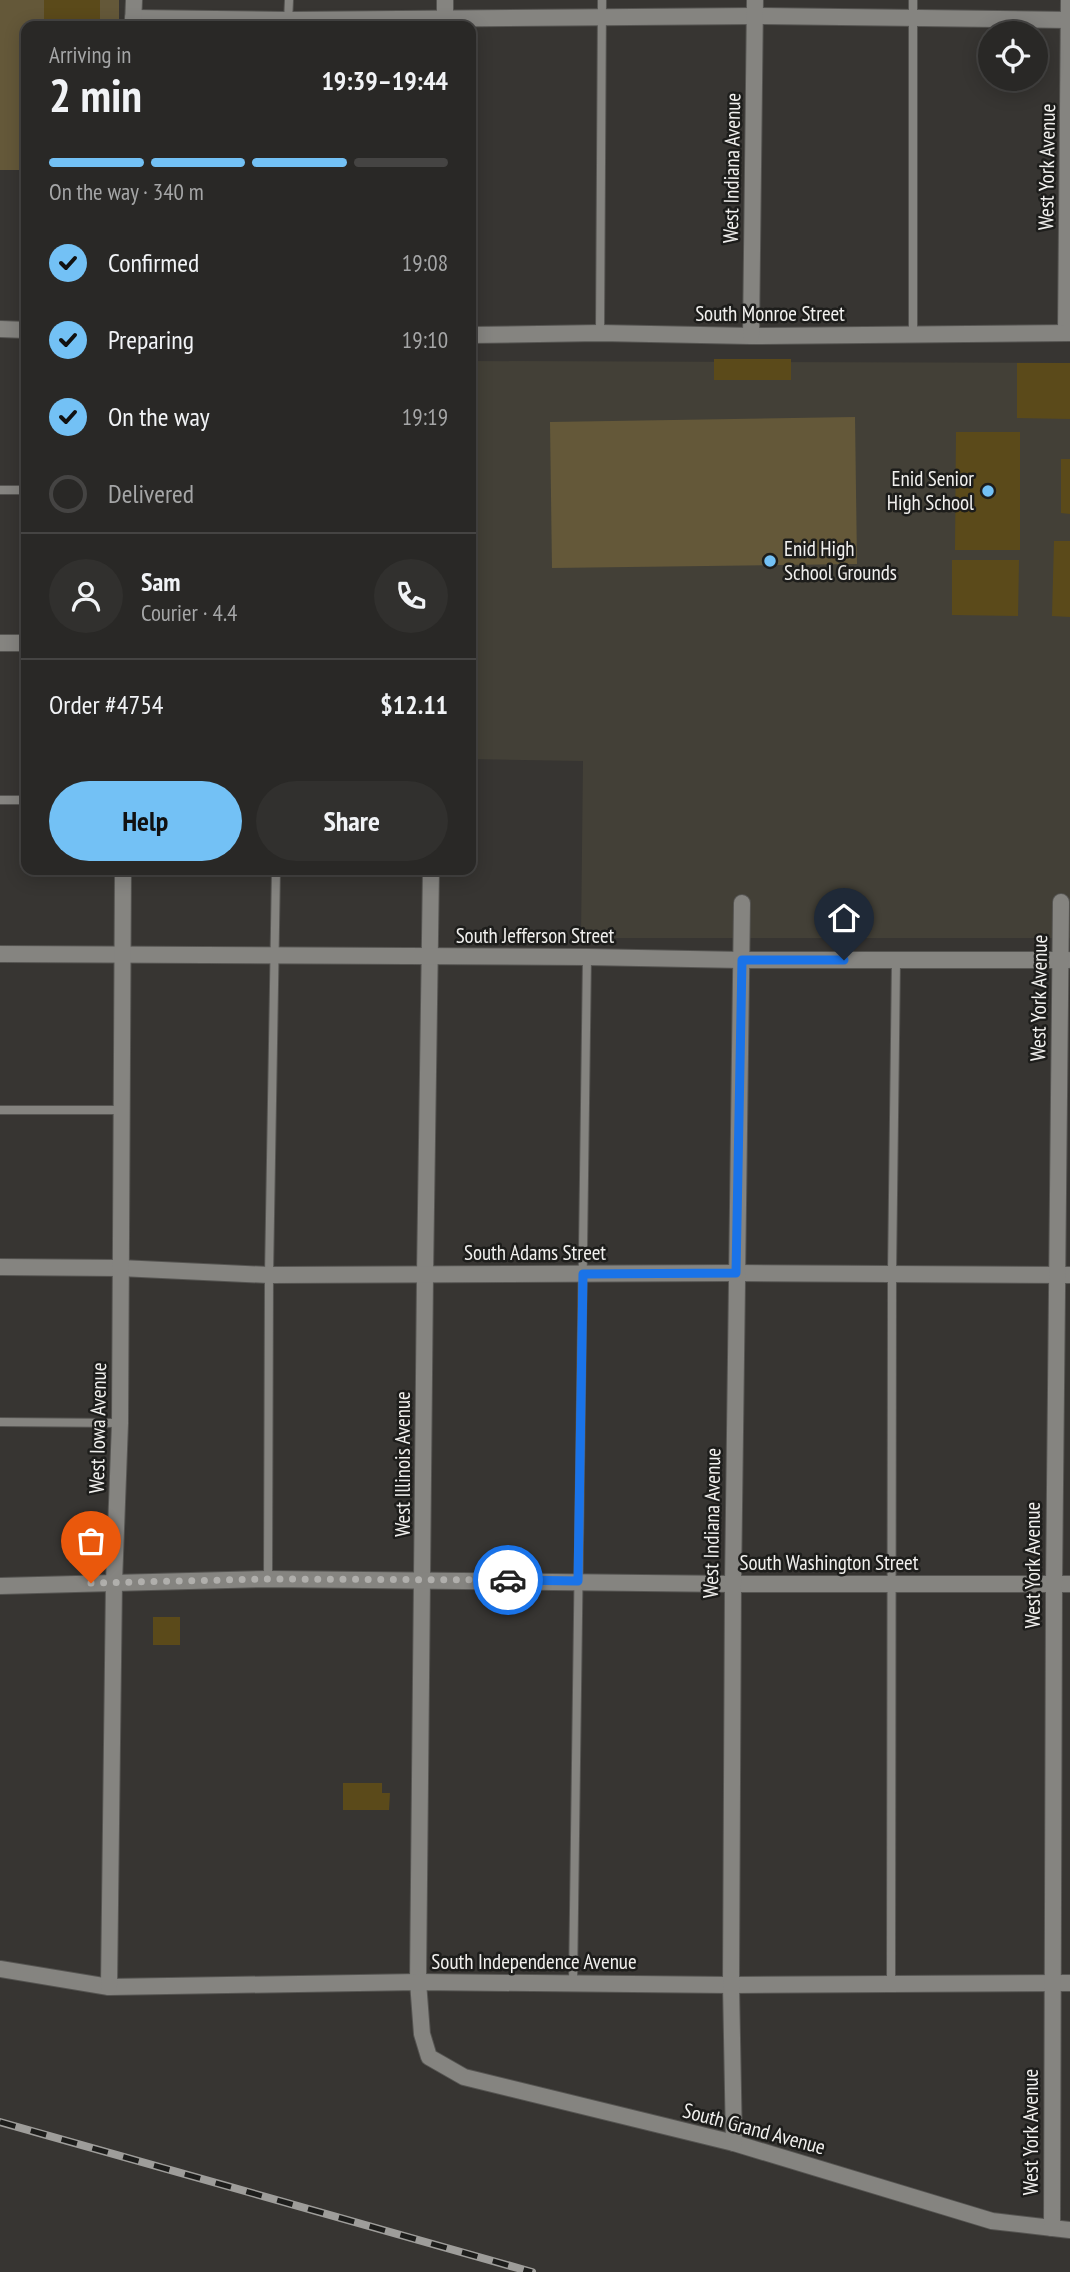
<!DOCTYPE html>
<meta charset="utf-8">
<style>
body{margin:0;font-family:"PT Sans Narrow",sans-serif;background:#31302e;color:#f1f3f6;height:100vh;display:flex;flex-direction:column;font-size:26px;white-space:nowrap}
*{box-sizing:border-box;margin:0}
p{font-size:23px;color:#a5a6a7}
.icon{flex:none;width:38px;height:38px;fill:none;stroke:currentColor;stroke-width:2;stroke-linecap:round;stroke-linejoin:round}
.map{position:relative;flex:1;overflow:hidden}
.panel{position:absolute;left:21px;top:21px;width:455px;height:854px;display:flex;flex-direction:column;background:#292826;border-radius:14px;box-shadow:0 4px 18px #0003,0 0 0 2px #454443}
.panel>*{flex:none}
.fabs{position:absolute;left:978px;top:21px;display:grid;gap:14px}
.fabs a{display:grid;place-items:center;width:70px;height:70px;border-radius:50%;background:#292826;box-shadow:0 4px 18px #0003,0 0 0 2px #454443;font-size:35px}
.pin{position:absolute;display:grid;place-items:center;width:60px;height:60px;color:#fff;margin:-72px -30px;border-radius:50% 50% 50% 0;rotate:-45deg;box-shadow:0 0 7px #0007}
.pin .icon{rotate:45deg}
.courier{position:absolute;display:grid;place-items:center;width:70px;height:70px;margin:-35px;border:5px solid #1a73e8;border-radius:50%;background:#fff;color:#222;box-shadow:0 2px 9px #0007}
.summary em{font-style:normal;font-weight:700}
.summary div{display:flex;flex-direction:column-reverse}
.summary{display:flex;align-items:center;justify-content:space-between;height:119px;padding:0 28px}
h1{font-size:46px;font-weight:700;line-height:52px}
.bar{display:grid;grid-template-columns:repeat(4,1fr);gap:10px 7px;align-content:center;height:84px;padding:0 28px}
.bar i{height:9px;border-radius:5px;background:#454443}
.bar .active{background:#73c1f5}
.bar p{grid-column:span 4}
.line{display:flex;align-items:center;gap:18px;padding:0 28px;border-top:2px solid #454443}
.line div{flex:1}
.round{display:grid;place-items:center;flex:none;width:74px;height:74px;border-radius:37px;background:#31302e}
ol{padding:0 28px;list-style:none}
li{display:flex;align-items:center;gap:21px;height:77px}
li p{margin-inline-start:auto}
li .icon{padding:7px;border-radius:50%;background:#73c1f5;color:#111;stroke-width:4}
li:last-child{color:#a5a6a7}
li i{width:38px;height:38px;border:4px solid #454443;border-radius:50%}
.cta{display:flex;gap:14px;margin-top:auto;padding:14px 28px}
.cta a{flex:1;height:80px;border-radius:42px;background:#73c1f5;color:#111;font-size:28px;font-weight:700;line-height:80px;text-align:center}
.cta a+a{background:#31302e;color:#f1f3f6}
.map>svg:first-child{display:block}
.built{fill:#434037}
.green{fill:#645839}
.building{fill:#5b4a1a}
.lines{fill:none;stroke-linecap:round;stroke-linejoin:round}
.lane-casing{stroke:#555451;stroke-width:10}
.street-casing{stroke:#555451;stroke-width:18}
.lane{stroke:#858480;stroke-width:8}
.street{stroke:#858480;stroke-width:16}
.rail-casing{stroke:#9e9d9a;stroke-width:8}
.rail{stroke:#1d1d1b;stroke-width:5;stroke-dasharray:16;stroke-linecap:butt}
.done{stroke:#b0afac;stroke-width:7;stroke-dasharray:0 12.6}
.route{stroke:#1a73e8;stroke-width:9}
.poi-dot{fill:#73c1f5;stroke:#1d1d1b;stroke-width:2.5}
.labels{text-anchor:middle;stroke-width:5;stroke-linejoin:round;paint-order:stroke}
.street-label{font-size:21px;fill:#f1f0ee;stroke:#1d1d1b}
.poi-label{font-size:21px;fill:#f1f0ee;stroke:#1d1d1b;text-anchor:end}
</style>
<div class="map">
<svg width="1070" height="2272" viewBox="0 0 1070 2272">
<rect width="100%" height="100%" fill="#373532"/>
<polygon class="built" points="471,361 1070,363 1070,938 581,938 583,761 471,759"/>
<g class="green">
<polygon points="0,0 119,0 119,26 26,26 26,170 0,170"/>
<polygon points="855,417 857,564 552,568 550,422"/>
</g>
<g class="building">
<rect x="44" y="0" width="56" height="26"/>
<rect x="714" y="359" width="77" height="21"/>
<polygon points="1017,363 1070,363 1070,419 1017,418"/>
<polygon points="956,432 1020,432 1020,550 955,550"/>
<polygon points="1061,459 1070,459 1070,514 1061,513"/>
<polygon points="1054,541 1070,541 1070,617 1052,616"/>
<polygon points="952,560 1019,560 1018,616 952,615"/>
<rect x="153" y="1617" width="27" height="28"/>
<polygon points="343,1783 382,1783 382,1793 390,1793 389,1810 343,1810"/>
</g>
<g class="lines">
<g class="lane-casing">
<g id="lane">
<polyline points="913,0 913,335"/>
<polyline points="288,22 289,0"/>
<polyline points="600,333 602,0"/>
<polyline points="0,490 26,490"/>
<polyline points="0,800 26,800"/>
<polyline points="0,1110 120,1110"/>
<polyline points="0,1422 120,1423"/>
<polyline points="268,1579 269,1275 276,870"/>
<polyline points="573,1983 587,957"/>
<polyline points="891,1984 892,1274 896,961"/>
</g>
</g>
<g class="street-casing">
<g id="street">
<polyline points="133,18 288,20 755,16 1070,20"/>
<polyline points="133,26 134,0"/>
<polyline points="445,26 445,0"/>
<polyline points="0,329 26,330"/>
<polyline points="1066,333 1069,0"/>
<polyline points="471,335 600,333 751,336 1070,333"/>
<polyline points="751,336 755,0"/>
<polyline points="0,643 26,643"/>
<polyline points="431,870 425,1275 418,1982 422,2034 429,2057 464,2077 734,2143 992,2221 1070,2230"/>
<polyline points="0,954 587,957 742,960 1068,960"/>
<polyline points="0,1267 120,1268 269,1275 736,1273 1070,1275"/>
<polyline points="0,1586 268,1579 733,1584 1070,1584"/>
<polyline points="0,1969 109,1987 418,1982 731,1985 1070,1983"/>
<polyline points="109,1987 114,1582 120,1423 123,870"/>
<polyline points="734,2143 731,1985 733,1584 742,903"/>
<polyline points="1052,2228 1054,1584 1061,902"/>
</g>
</g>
<use href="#lane" class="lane"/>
<use href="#street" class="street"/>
<g class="rail-casing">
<polyline id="rail" points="0,2122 532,2272"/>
</g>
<use href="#rail" class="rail"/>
</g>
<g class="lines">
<polyline class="done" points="91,1583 268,1579 508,1580"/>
<polyline class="route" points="508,1580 578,1581 583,1274 736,1273 742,960 844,960"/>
</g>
<g class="poi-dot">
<circle cx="988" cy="491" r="7"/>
<circle cx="770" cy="561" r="7"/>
</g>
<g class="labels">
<g class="street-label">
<text transform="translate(1047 167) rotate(-89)" y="7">West York Avenue</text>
<text transform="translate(732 168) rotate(-89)" y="7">West Indiana Avenue</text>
<text x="770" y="321">South Monroe Street</text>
<text x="535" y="943">South Jefferson Street</text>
<text transform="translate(1039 998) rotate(-89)" y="7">West York Avenue</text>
<text x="535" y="1260">South Adams Street</text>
<text transform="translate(98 1428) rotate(-89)" y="7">West Iowa Avenue</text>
<text transform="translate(403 1464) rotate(-90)" y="7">West Illinois Avenue</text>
<text transform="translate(712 1523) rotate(-89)" y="7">West Indiana Avenue</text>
<text x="829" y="1570">South Washington Street</text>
<text transform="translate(1033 1565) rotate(-90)" y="7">West York Avenue</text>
<text x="534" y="1969">South Independence Avenue</text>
<text transform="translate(754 2129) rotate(15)" y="7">South Grand Avenue</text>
<text transform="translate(1031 2132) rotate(-90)" y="7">West York Avenue</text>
</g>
<g class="poi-label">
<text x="974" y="486">Enid Senior<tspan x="974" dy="24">High School</tspan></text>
<text x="784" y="556" text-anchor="start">Enid High<tspan x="784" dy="24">School Grounds</tspan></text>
</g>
</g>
</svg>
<div class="fabs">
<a><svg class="icon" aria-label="locate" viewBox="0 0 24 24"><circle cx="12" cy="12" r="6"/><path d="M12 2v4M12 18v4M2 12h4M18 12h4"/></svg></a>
</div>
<div class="pin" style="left:91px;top:1583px;background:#ea580c"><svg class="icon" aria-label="bag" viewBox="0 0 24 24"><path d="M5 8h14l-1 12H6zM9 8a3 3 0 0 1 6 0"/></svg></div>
<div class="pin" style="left:844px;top:960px;background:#1f2937"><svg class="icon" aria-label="home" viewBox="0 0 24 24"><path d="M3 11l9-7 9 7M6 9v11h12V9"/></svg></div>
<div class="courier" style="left:508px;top:1580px"><svg class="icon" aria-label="car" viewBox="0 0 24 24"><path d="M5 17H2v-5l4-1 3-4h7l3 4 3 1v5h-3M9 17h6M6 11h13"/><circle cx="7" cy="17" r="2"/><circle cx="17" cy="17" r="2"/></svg></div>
<section class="panel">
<div class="summary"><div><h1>2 min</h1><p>Arriving in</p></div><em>19:39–19:44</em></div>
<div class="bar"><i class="active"></i><i class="active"></i><i class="active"></i><i></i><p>On the way · 340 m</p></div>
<ol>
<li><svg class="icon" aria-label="check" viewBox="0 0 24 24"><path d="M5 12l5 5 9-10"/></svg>Confirmed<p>19:08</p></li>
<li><svg class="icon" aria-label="check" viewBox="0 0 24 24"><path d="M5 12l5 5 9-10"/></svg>Preparing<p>19:10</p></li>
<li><svg class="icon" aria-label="check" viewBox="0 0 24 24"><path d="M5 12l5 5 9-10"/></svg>On the way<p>19:19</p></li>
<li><i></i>Delivered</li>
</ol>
<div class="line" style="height:126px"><a class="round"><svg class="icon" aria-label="person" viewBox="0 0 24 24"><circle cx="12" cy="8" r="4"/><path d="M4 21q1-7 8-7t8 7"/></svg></a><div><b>Sam</b><p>Courier · 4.4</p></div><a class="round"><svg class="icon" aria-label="phone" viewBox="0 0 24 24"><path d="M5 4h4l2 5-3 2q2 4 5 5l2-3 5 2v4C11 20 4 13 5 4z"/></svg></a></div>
<div class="line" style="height:91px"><div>Order #4754</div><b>$12.11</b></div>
<div class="cta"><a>Help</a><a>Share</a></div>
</section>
</div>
